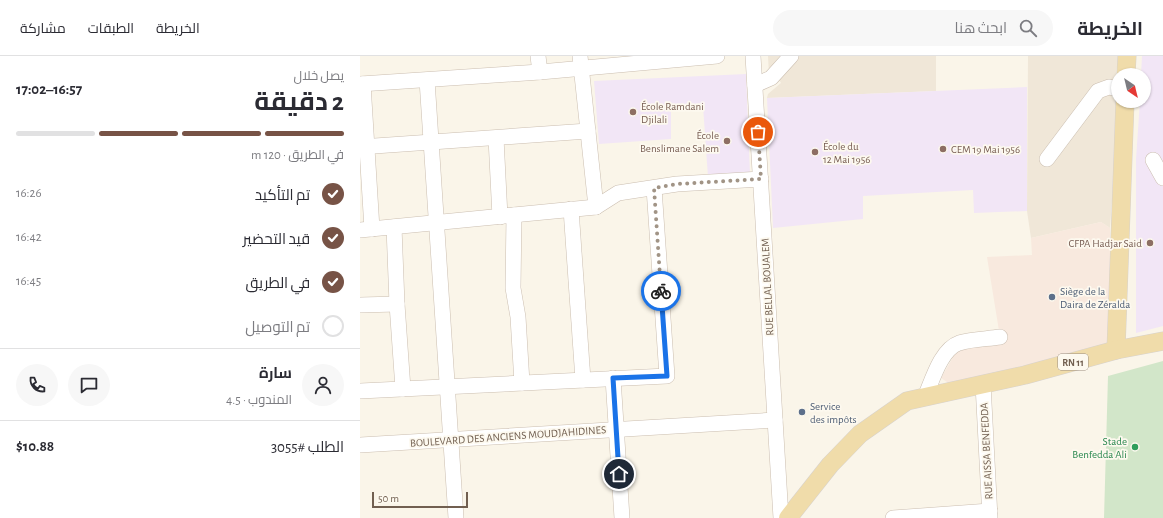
<!DOCTYPE html>
<html lang="ar">
<meta charset="utf-8">
<style>
body{margin:0;font-family:"Alegreya Sans",Cairo,sans-serif;background:#f7f7f7;color:#2b2b33;direction:rtl;height:100vh;display:flex;flex-direction:column;font-size:15px;white-space:nowrap}
*{box-sizing:border-box;margin:0}
p{font-size:13px;color:#7c7c81}
.icon{flex:none;width:22px;height:22px;fill:none;stroke:currentColor;stroke-width:2;stroke-linecap:round;stroke-linejoin:round}
.map{position:relative;flex:1;overflow:hidden;direction:ltr}
.panel{display:flex;flex-direction:column;background:#fff;width:360px}
.panel>*{flex:none}
.needle{width:26px;rotate:145deg}
.buttons{position:absolute;left:751px;top:12px;display:grid;gap:8px}
.buttons a{display:grid;place-items:center;width:40px;height:40px;border-radius:50%;background:#fff;box-shadow:0 1px 3px #0004;font-size:20px}
.scale{position:absolute;left:12px;bottom:10px;width:96px;box-sizing:border-box;padding-left:4px;border:2px solid #715f50;border-top:0;font-size:11px;line-height:14px;white-space:nowrap;color:#715f50;-webkit-text-stroke:3px #fdf9ef;paint-order:stroke}
.pin{position:absolute;display:grid;place-items:center;width:34px;height:34px;color:#fff;margin:-17px;border:2px solid #fff;border-radius:50%;box-shadow:0 1px 4px #0007}
.courier{position:absolute;display:grid;place-items:center;width:40px;height:40px;margin:-20px;border:3px solid #1a73e8;border-radius:50%;background:#fff;color:#222;box-shadow:0 1px 5px #0007}
.summary em{font-style:normal;font-weight:700}
.summary div{display:flex;flex-direction:column-reverse}
.summary{display:flex;align-items:center;justify-content:space-between;height:68px;padding:0 16px}
h1{font-size:26px;font-weight:700;line-height:30px}
.bar{display:grid;grid-template-columns:repeat(4,1fr);gap:6px 4px;align-content:center;height:48px;padding:0 16px}
.bar i{height:5px;border-radius:3px;background:#e1e1e2}
.bar .current{background:#775346}
.bar p{grid-column:span 4}
.line{display:flex;align-items:center;gap:10px;padding:0 16px;border-top:1px solid #e1e1e2}
.line div{flex:1}
.round{display:grid;place-items:center;flex:none;width:42px;height:42px;border-radius:21px;background:#f7f7f7}
ol{padding:0 16px;list-style:none}
li{display:flex;align-items:center;gap:12px;height:44px}
li p{margin-inline-start:auto}
li .icon{padding:4px;border-radius:50%;background:#775346;color:#fff;stroke-width:4}
li:last-child{color:#7c7c81}
li i{width:22px;height:22px;border:2px solid #e1e1e2;border-radius:50%}
header{display:flex;align-items:center;gap:24px;box-sizing:border-box;height:56px;padding:0 20px;background:#fff;border-bottom:1px solid #e1e1e2}
header strong{font-size:19px}
nav{display:flex;gap:22px;margin-inline-start:auto;font-size:14px}
.search{width:280px;height:36px;background:#f7f7f7;display:flex;align-items:center;gap:10px;box-sizing:border-box;padding:0 14px;border-radius:22px;color:#7c7c81;font-size:15px}
main{display:flex;flex:1;min-height:0}
.map>svg:first-child{display:block}
.residential{fill:#f0e7d8}
.commercial{fill:#f8e9de}
.education{fill:#f2e6f6}
.green{fill:#d2e6c9}
.lines{fill:none;stroke-linecap:round;stroke-linejoin:round}
.minor-casing{stroke:#cbbeb0;stroke-width:16}
.major-casing{stroke:#d7d2ce;stroke-width:19}
.minor{stroke:#fff;stroke-width:15}
.major{stroke:#f0dcaa;stroke-width:18}
.done{stroke:#a19486;stroke-width:4;stroke-dasharray:0 7.2}
.route{stroke:#1a73e8;stroke-width:5}
.education-dot{fill:#8d6e63;stroke:#fdf9ef;stroke-width:1.5}
.service-dot{fill:#5c6f8a;stroke:#fdf9ef;stroke-width:1.5}
.leisure-dot{fill:#2e9e5b;stroke:#fdf9ef;stroke-width:1.5}
.labels{text-anchor:middle;stroke-width:3.5;stroke-linejoin:round;paint-order:stroke}
.shield{fill:#fdf9ef;stroke:#9b8d80;stroke-width:1}
.shield-label{font-size:10px;font-weight:bold;fill:#715f50}
.education-label{font-size:11px;fill:#785e54;stroke:#fdf9ef;text-anchor:start}
.street-label{font-size:11px;fill:#715f50;stroke:#fdf9ef}
.service-label{font-size:11px;fill:#4e5e75;stroke:#fdf9ef;text-anchor:start}
.leisure-label{font-size:11px;fill:#27864d;stroke:#fdf9ef;text-anchor:end}
</style>
<header>
<strong>الخريطة</strong>
<div class="search"><svg class="icon" aria-label="search" viewBox="0 0 24 24"><circle cx="10" cy="10" r="6"/><path d="M15 15l6 6"/></svg>ابحث هنا</div>
<nav><a>الخريطة</a><a>الطبقات</a><a>مشاركة</a></nav>
</header>
<main>
<div class="map">
<svg width="803" height="462" viewBox="0 0 803 462">
<rect width="100%" height="100%" fill="#faf5e9"/>
<g class="residential">
<polygon points="408,0 576,0 576,35 407,42 408,38 421,27 416,18 409,19"/>
<polygon points="668,0 758,0 755,32 750,38 759,50 750,172 741,166 671,182 667,155"/>
</g>
<polygon class="commercial" points="741,166 750,172 751,288 590,328 581,322 596,296 640,281 627,201 672,199 671,182"/>
<g class="education">
<polygon points="782,0 803,0 803,270 776,277 776,103 780,45 784,45 784,19 781,19"/>
<polygon points="386,18 390,118 348,121 343,50 311,52 311,83 239,88 234,25"/>
<polygon points="667,31 667,155 614,157 613,134 503,140 503,163 413,172 407,42"/>
</g>
<polygon class="green" points="803,305 803,462 744,462 748,320"/>
<g class="lines">
<g class="minor-casing">
<g id="minor">
<polyline points="178,0 180,16"/>
<polyline points="220,0 236,151"/>
<polyline points="393,0 421,462"/>
<polyline points="67,24 96,462"/>
<polyline points="0,28 180,16 357,0"/>
<polyline points="3,28 12,173"/>
<polyline points="395,29 411,22 431,0"/>
<polyline points="136,82 140,161"/>
<polyline points="0,91 228,75"/>
<polyline points="687,103 738,35 749,31 758,33"/>
<polyline points="793,104 803,122"/>
<polyline points="211,153 223,324"/>
<polyline points="154,159 153,232 158,261 162,327"/>
<polyline points="34,171 37,248 43,333"/>
<polyline points="0,174 236,151 258,137 317,128 401,123"/>
<polyline points="0,249 37,248"/>
<polyline points="253,322 262,462"/>
<polyline points="623,328 630,462"/>
<polyline points="0,335 307,320 294,132"/>
<path d="M565 341C572 325 581 293 599 287 612 283 627 283 640 281"/>
<polyline points="0,389 415,364"/>
<polyline points="533,462 630,455"/>
</g>
</g>
<g class="major-casing">
<g id="major">
<polyline points="766,19 767,0"/>
<polyline points="756,294 765,45"/>
<polyline points="428,462 470,409 500,378 547,345 665,319 756,294 803,285"/>
</g>
</g>
<use href="#minor" class="minor"/>
<use href="#major" class="major"/>
</g>
<g class="lines">
<polyline class="done" points="301,235 294,132 317,128 401,123 398,76"/>
<polyline class="route" points="259,418 253,322 307,320 301,235"/>
</g>
<g class="education-dot">
<circle cx="273" cy="56" r="4"/>
<circle cx="367" cy="85" r="4"/>
<circle cx="583" cy="93" r="4"/>
<circle cx="455" cy="96" r="4"/>
<circle cx="790" cy="187" r="4"/>
</g>
<g class="service-dot">
<circle cx="692" cy="241" r="4"/>
<circle cx="442" cy="356" r="4"/>
</g>
<circle class="leisure-dot" cx="775" cy="391" r="4"/>
<g class="labels">
<rect class="shield" x="698" y="298" width="30" height="16" rx="3"/>
<g class="shield-label">
<text x="713" y="310">RN 11</text>
</g>
<g class="education-label">
<text x="281" y="54">École Ramdani<tspan x="281" dy="13">Djilali</tspan></text>
<text x="359" y="83" text-anchor="end">École<tspan x="359" dy="13">Benslimane Salem</tspan></text>
<text x="463" y="94">École du<tspan x="463" dy="13">12 Mai 1956</tspan></text>
<text x="591" y="97">CEM 19 Mai 1956</text>
<text x="782" y="191" text-anchor="end">CFPA Hadjar Said</text>
</g>
<g class="street-label">
<text transform="translate(407 231) rotate(-93)" y="4">RUE BELLAL BOUALEM</text>
<text transform="translate(148 380) rotate(-4)" y="4">BOULEVARD DES ANCIENS MOUDJAHIDINES</text>
<text transform="translate(626 395) rotate(-93)" y="4">RUE AISSA BENFEDDA</text>
</g>
<g class="service-label">
<text x="700" y="239">Siège de la<tspan x="700" dy="13">Daira de Zéralda</tspan></text>
<text x="450" y="354">Service<tspan x="450" dy="13">des impôts</tspan></text>
</g>
<g class="leisure-label">
<text x="767" y="389">Stade<tspan x="767" dy="13">Benfedda Ali</tspan></text>
</g>
</g>
</svg>
<div class="buttons">
<a><svg class="needle" viewBox="-14 -14 28 28"><path d="M0-13l5 13h-10z" fill="#e53935"/><path d="M0 13l5-13h-10z" fill="#7c7c81"/></svg></a>
</div>
<div class="scale">50 m</div>
<div class="pin" style="left:398px;top:76px;background:#ea580c"><svg class="icon" aria-label="bag" viewBox="0 0 24 24"><path d="M5 8h14l-1 12H6zM9 8a3 3 0 0 1 6 0"/></svg></div>
<div class="pin" style="left:259px;top:418px;background:#1f2937"><svg class="icon" aria-label="home" viewBox="0 0 24 24"><path d="M3 11l9-7 9 7M6 9v11h12V9"/></svg></div>
<div class="courier" style="left:301px;top:235px"><svg class="icon" aria-label="bike" viewBox="0 0 24 24"><circle cx="6" cy="16" r="4"/><circle cx="18" cy="16" r="4"/><path d="M6 16l4-8h5l3 8M10 8l3 8H6M13 5h3"/></svg></div>
</div>
<section class="panel">
<div class="summary"><div><h1>2 دقيقة</h1><p>يصل خلال</p></div><em>16:57–17:02</em></div>
<div class="bar"><i class="current"></i><i class="current"></i><i class="current"></i><i></i><p>في الطريق · 120 m</p></div>
<ol>
<li><svg class="icon" aria-label="check" viewBox="0 0 24 24"><path d="M5 12l5 5 9-10"/></svg>تم التأكيد<p>16:26</p></li>
<li><svg class="icon" aria-label="check" viewBox="0 0 24 24"><path d="M5 12l5 5 9-10"/></svg>قيد التحضير<p>16:42</p></li>
<li><svg class="icon" aria-label="check" viewBox="0 0 24 24"><path d="M5 12l5 5 9-10"/></svg>في الطريق<p>16:45</p></li>
<li><i></i>تم التوصيل</li>
</ol>
<div class="line" style="height:72px"><a class="round"><svg class="icon" aria-label="person" viewBox="0 0 24 24"><circle cx="12" cy="8" r="4"/><path d="M4 21q1-7 8-7t8 7"/></svg></a><div><b>سارة</b><p>المندوب · 4.5</p></div><a class="round"><svg class="icon" aria-label="chat" viewBox="0 0 24 24"><path d="M4 5h16v11H9l-5 4z"/></svg></a><a class="round"><svg class="icon" aria-label="phone" viewBox="0 0 24 24"><path d="M5 4h4l2 5-3 2q2 4 5 5l2-3 5 2v4C11 20 4 13 5 4z"/></svg></a></div>
<div class="line" style="height:52px"><div>الطلب #3055</div><b>$10.88</b></div>
</section>
</main>
